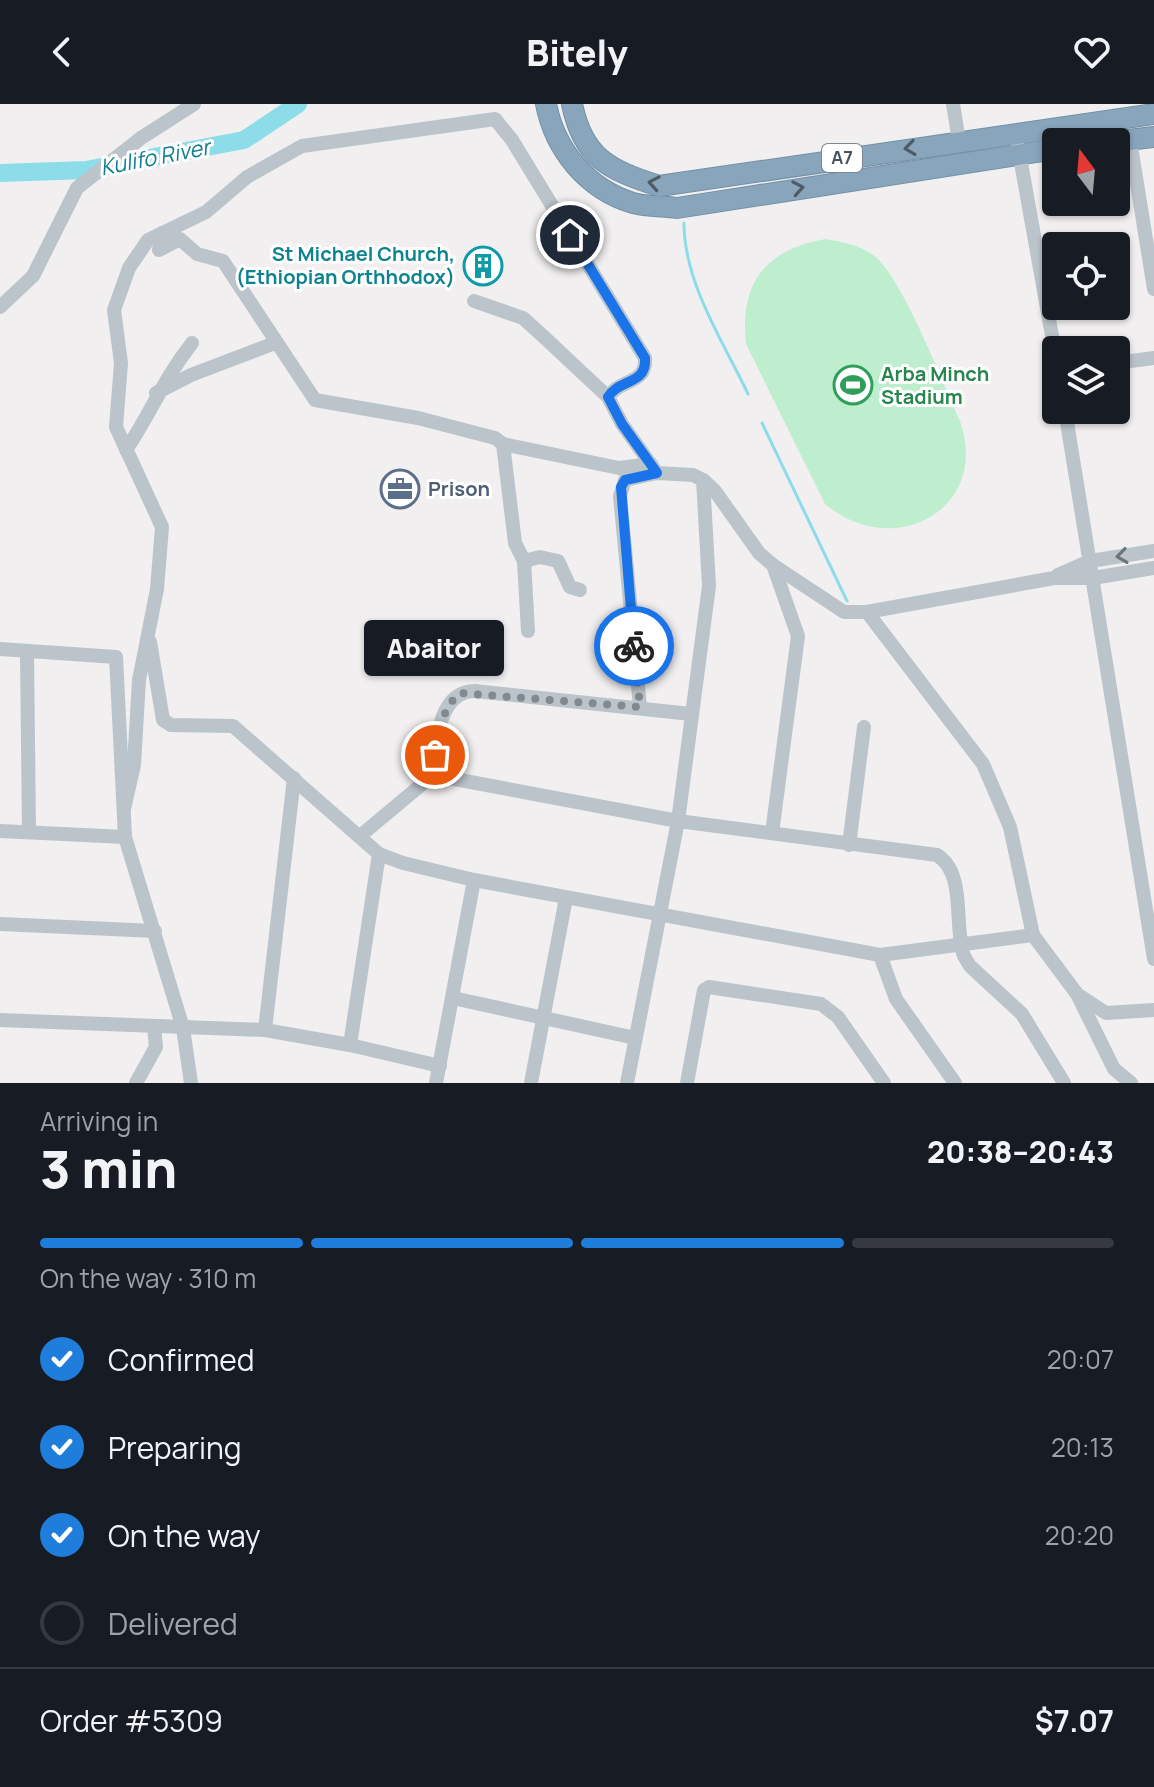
<!DOCTYPE html>
<meta charset="utf-8">
<style>
body{margin:0;font-family:Manrope,sans-serif;background:#242831;color:#f1f3f6;height:100vh;display:flex;flex-direction:column;font-size:30px;white-space:nowrap}
*{box-sizing:border-box;margin:0}
p{font-size:26px;color:#9ea1a6}
.icon{flex:none;width:44px;height:44px;fill:none;stroke:currentColor;stroke-width:2;stroke-linecap:round;stroke-linejoin:round}
.map{position:relative;height:979px;overflow:hidden}
.side{display:flex;flex-direction:column;background:#171b24;flex:1}
.side>*{flex:none}
.needle{width:52px;rotate:344deg}
.buttons{position:absolute;left:1042px;top:24px;display:grid;gap:16px}
.buttons a{display:grid;place-items:center;width:88px;height:88px;border-radius:8px;background:#171b24;box-shadow:0 2px 6px #0004;font-size:40px}
.pin{position:absolute;display:grid;place-items:center;width:68px;height:68px;color:#fff;margin:-34px;border:4px solid #fff;border-radius:50%;box-shadow:0 2px 8px #0007}
.courier{position:absolute;display:grid;place-items:center;width:80px;height:80px;margin:-40px;border:6px solid #1a73e8;border-radius:50%;background:#fff;color:#222;box-shadow:0 2px 10px #0007}
.bubble{position:absolute;height:56px;border-radius:8px;background:#171b24;box-shadow:0 2px 6px #0004;font-size:26px;font-weight:800;line-height:56px;text-align:center}
.head em{font-style:normal;font-weight:800}
.head div{display:flex;flex-direction:column-reverse}
.head{display:flex;align-items:center;justify-content:space-between;height:136px;padding:0 40px}
h1{font-size:52px;font-weight:800;line-height:60px}
.bar{display:grid;grid-template-columns:repeat(4,1fr);gap:12px 8px;align-content:center;height:96px;padding:0 40px}
.bar i{height:10px;border-radius:6px;background:#363941}
.bar .active{background:#1f7ddb}
.bar p{grid-column:span 4}
.line{display:flex;align-items:center;gap:20px;padding:0 40px;border-top:2px solid #363941}
.line div{flex:1}
ol{padding:0 40px;list-style:none}
li{display:flex;align-items:center;gap:24px;height:88px}
li p{margin-inline-start:auto}
li .icon{padding:8px;border-radius:50%;background:#1f7ddb;color:#fff;stroke-width:4}
li:last-child{color:#9ea1a6}
li i{width:44px;height:44px;border:4px solid #363941;border-radius:50%}
header{display:flex;justify-content:space-between;align-items:center;height:104px;padding:0 40px;background:#171b24;font-size:36px;font-weight:800}
.map>svg:first-child{display:block}
.green{fill:#bfeece}
.lines{fill:none;stroke-linecap:round;stroke-linejoin:round}
.stream{stroke:#8ddce9;stroke-width:3}
.river{stroke:#8ddce9;stroke-width:18}
.highway-casing{stroke:#7390a8;stroke-width:22}
.minor{stroke:#bbc4cb;stroke-width:14}
.highway{stroke:#88a5bc;stroke-width:20}
.oneway{stroke:#4e5b66}
.oneway2{stroke:#6a757d}
.done{stroke:#828a8f;stroke-width:8;stroke-dasharray:0 14.4}
.route{stroke:#1a73e8;stroke-width:10}
.labels{text-anchor:middle;stroke-width:6;stroke-linejoin:round;paint-order:stroke}
.shield{fill:#fff;stroke:#7e878d;stroke-width:2}
.shield-label{font-size:18px;font-weight:bold;fill:#47535c}
.culture-label{font-size:20px;font-weight:bold;fill:#0d838f;stroke:#fff;text-anchor:end}
.leisure-label{font-size:20px;font-weight:bold;fill:#27864d;stroke:#fff;text-anchor:start}
.service-label{font-size:20px;font-weight:bold;fill:#4e5e75;stroke:#fff;text-anchor:start}
.water-label{font-size:22px;font-style:italic;fill:#117d8f;stroke:#fff}
</style>
<header><svg class="icon" aria-label="back" viewBox="0 0 24 24"><path d="M15 5l-7 7 7 7"/></svg>Bitely<svg class="icon" aria-label="heart" viewBox="0 0 24 24"><path d="M12 20l-8-8c-3-5 5-10 8-4 3-6 11-1 8 4z"/></svg></header>
<div class="map">
<svg width="1154" height="979" viewBox="0 0 1154 979">
<rect width="100%" height="100%" fill="#f1efef"/>
<path class="green" d="M826 135C842 138 860 141 873 151 902 172 943 280 960 317 991 407 892 457 825 400L746 240C739 179 766 145 826 135Z"/>
<g class="lines">
<g class="stream">
<path d="M684 119C684 179 723 237 748 290"/>
<polyline points="762,319 847,497"/>
</g>
<polyline class="river" points="0,69 86,66 244,36 298,0"/>
<g class="highway-casing">
<g id="highway">
<path d="M546 0C555 46 587 85 633 99 647 103 664 102 677 104L1056 45"/>
<path d="M572 0C583 54 609 66 659 82L1154 10"/>
<polyline points="1112,38 1154,33"/>
</g>
</g>
<g class="minor">
<polyline points="953,0 959,37"/>
<polyline points="1130,36 1154,185"/>
<polyline points="1018,42 1056,254"/>
<polyline points="162,129 159,146 180,135 197,150 223,157 315,296 418,314 495,334 503,340 515,439 524,457 528,527"/>
<polyline points="474,197 523,214 544,233 608,293 622,320 657,369"/>
<polyline points="0,203 33,172 77,84 141,34 194,0"/>
<polyline points="1116,259 1154,254"/>
<polyline points="156,289 191,271 275,239"/>
<polyline points="1065,306 1154,855"/>
<polyline points="503,340 619,364 651,360"/>
<path d="M126 346C151 309 163 276 192 239"/>
<polyline points="524,457 540,453 558,457 570,483 580,486"/>
<polyline points="1058,471 1090,457 1154,447"/>
<polyline points="867,508 983,660 1010,723 1033,831 1077,890 1114,965 1131,979"/>
<polyline points="150,538 163,616 171,621 233,622 379,750 403,759 474,776 880,851 1033,831"/>
<polyline points="0,545 116,553 125,733 183,924 191,979"/>
<polyline points="27,548 29,727"/>
<polyline points="640,603 620,392 625,376 657,369 693,371 703,376 715,387 759,449 773,461 844,508 867,508 1054,474 1093,474 1154,464"/>
<path d="M433 671 678 717 937 751C967 770 953 821 964 852L970 862 1022 910 1064 979"/>
<path d="M124 705 134 661 139 576 157 485 162 423 116 323 121 259 114 206 129 164 148 136 206 108 247 73 302 42 495 15 512 36 645 254C647 281 620 274 608 293"/>
<polyline points="0,727 125,733"/>
<polyline points="772,729 798,532 773,461"/>
<path d="M360 732 433 671C436 642 437 587 475 587L691 610"/>
<polyline points="849,741 864,623"/>
<polyline points="0,820 155,827"/>
<polyline points="880,851 896,895 955,979"/>
<polyline points="1077,890 1106,909 1154,906"/>
<polyline points="453,894 635,934"/>
<polyline points="0,916 265,926 350,941 440,962"/>
<polyline points="265,926 294,674"/>
<polyline points="350,941 379,750"/>
<polyline points="136,979 156,943 154,922"/>
<polyline points="436,979 474,776"/>
<polyline points="531,979 566,794"/>
<polyline points="627,979 678,717 709,482 703,376"/>
<polyline points="687,979 704,886 709,883 821,900 838,913 884,979"/>
</g>
<use href="#highway" class="highway"/>
</g>
<defs><path id="oneway-chevron" d="M-2-3.5L2.5 0L-2 3.5" fill="none" stroke-width="1.6" stroke-linecap="round" stroke-linejoin="round" transform="scale(2)"/></defs>
<g class="oneway">
<use href="#oneway-chevron" transform="translate(910 44) rotate(172)"/>
<use href="#oneway-chevron" transform="translate(654 79) rotate(-170)"/>
<use href="#oneway-chevron" transform="translate(798 84) rotate(-10)"/>
</g>
<use class="oneway2" href="#oneway-chevron" transform="translate(1122 452) rotate(172)"/>
<g class="lines">
<path class="done" d="M435 651C438 629 442 604 460 589L640 603 634 542"/>
<path class="route" d="M570 131 645 254C647 281 620 274 608 293L622 320 657 369 625 376 621 383 634 542"/>
</g>
<defs>
<g id="building-ring" transform="scale(2)"><circle r="9.5" fill="#fff" stroke="#0f9aa8" stroke-width="1.5"/><path d="M-4-6H4V6H1V3H-1V6H-4ZM-2.5-4.3h1.7v1.8h-1.7ZM.8-4.3h1.7v1.8H.8ZM-2.5-1h1.7V.8h-1.7ZM.8-1h1.7V.8H.8Z" fill="#0f9aa8"/></g>
<g id="stadium-ring" transform="scale(2)"><circle r="9.5" fill="#fff" stroke="#2e9e5b" stroke-width="1.5"/><path d="M0-5a6.5 5 0 1 0 0 10a6.5 5 0 1 0 0-10ZM-3.5-1.8h7v3.6h-7Z" fill="#2e9e5b"/></g>
<g id="office-ring" transform="scale(2)"><circle r="9.5" fill="#fff" stroke="#5c6f8a" stroke-width="1.5"/><path d="M-6-3h4V-5.5h4V-3h4V5H-6ZM-1-4.5V-3h2v-1.5ZM-6 0V1H6V0Z" fill="#5c6f8a"/></g>
</defs>
<g fill-rule="evenodd">
<use href="#building-ring" x="483" y="162"/>
<use href="#stadium-ring" x="853" y="281"/>
<use href="#office-ring" x="400" y="385"/>
</g>
<g class="labels">
<rect class="shield" x="822" y="40" width="40" height="28" rx="6"/>
<g class="shield-label">
<text x="842" y="60">A7</text>
</g>
<g class="culture-label">
<text x="455" y="157">St Michael Church,<tspan x="455" dy="23">(Ethiopian Orthhodox)</tspan></text>
</g>
<g class="leisure-label">
<text x="881" y="277">Arba Minch<tspan x="881" dy="23">Stadium</tspan></text>
</g>
<g class="service-label">
<text x="428" y="392">Prison</text>
</g>
<g class="water-label">
<text transform="translate(155 53) rotate(-11)" y="8">Kulifo River</text>
</g>
</g>
</svg>
<div class="buttons">
<a><svg class="needle" viewBox="-14 -14 28 28"><path d="M0-13l5 13h-10z" fill="#e53935"/><path d="M0 13l5-13h-10z" fill="#9ea1a6"/></svg></a>
<a><svg class="icon" aria-label="locate" viewBox="0 0 24 24"><circle cx="12" cy="12" r="6"/><path d="M12 2v4M12 18v4M2 12h4M18 12h4"/></svg></a>
<a><svg class="icon" aria-label="layers" viewBox="0 0 24 24"><path d="M12 4l9 5-9 5-9-5zM3 14l9 5 9-5"/></svg></a>
</div>
<div class="pin" style="left:435px;top:651px;background:#ea580c"><svg class="icon" aria-label="bag" viewBox="0 0 24 24"><path d="M5 8h14l-1 12H6zM9 8a3 3 0 0 1 6 0"/></svg></div>
<div class="pin" style="left:570px;top:131px;background:#1f2937"><svg class="icon" aria-label="home" viewBox="0 0 24 24"><path d="M3 11l9-7 9 7M6 9v11h12V9"/></svg></div>
<div class="courier" style="left:634px;top:542px"><svg class="icon" aria-label="bike" viewBox="0 0 24 24"><circle cx="6" cy="16" r="4"/><circle cx="18" cy="16" r="4"/><path d="M6 16l4-8h5l3 8M10 8l3 8H6M13 5h3"/></svg></div>
<div class="bubble" style="left:364px;top:516px;width:140px">Abaitor</div>
</div>
<section class="side">
<div class="head"><div><h1>3 min</h1><p>Arriving in</p></div><em>20:38–20:43</em></div>
<div class="bar"><i class="active"></i><i class="active"></i><i class="active"></i><i></i><p>On the way · 310 m</p></div>
<ol>
<li><svg class="icon" aria-label="check" viewBox="0 0 24 24"><path d="M5 12l5 5 9-10"/></svg>Confirmed<p>20:07</p></li>
<li><svg class="icon" aria-label="check" viewBox="0 0 24 24"><path d="M5 12l5 5 9-10"/></svg>Preparing<p>20:13</p></li>
<li><svg class="icon" aria-label="check" viewBox="0 0 24 24"><path d="M5 12l5 5 9-10"/></svg>On the way<p>20:20</p></li>
<li><i></i>Delivered</li>
</ol>
<div class="line" style="height:104px"><div>Order #5309</div><b>$7.07</b></div>
</section>
